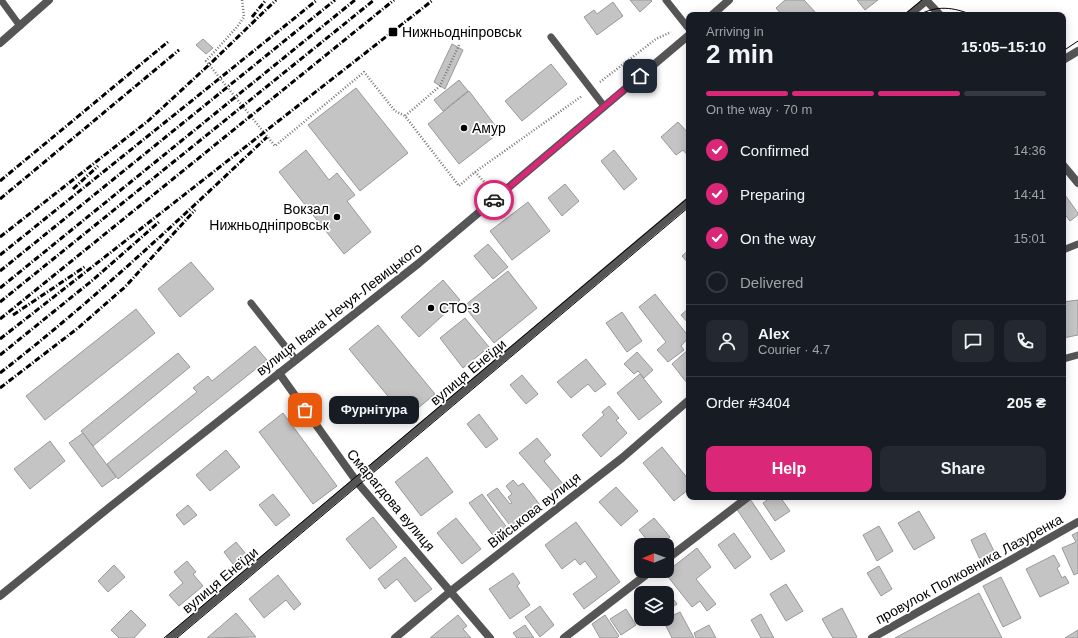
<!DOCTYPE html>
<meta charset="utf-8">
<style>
body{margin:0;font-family:Arial,sans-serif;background:#242831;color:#f1f3f6;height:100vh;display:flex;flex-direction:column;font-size:15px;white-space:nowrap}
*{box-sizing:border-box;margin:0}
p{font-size:13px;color:#9ea1a6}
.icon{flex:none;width:22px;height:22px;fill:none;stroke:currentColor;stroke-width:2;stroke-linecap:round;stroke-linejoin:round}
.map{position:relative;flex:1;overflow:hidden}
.details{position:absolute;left:686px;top:12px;width:380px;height:488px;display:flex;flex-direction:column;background:#171b24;border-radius:8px;box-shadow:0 2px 10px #0003}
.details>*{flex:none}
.needle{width:26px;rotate:269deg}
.buttons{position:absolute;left:634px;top:538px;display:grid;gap:8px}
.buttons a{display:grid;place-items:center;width:40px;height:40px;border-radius:8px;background:#171b24;box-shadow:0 2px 10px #0003;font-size:20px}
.pin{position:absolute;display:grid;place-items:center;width:34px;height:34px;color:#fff;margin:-17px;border-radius:8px;box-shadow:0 2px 6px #0006}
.courier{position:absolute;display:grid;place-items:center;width:40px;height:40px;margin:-20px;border:3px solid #db2777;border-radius:50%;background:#fff;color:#222;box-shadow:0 1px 5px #0007}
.bubble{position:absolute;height:28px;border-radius:8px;background:#171b24;box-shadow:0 2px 10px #0003;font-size:13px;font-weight:700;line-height:28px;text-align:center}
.summary em{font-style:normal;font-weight:700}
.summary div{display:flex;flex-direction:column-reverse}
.summary{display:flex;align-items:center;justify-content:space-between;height:68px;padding:0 20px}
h1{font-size:26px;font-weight:700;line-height:30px}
.bar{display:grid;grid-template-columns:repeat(4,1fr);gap:6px 4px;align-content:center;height:48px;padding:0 20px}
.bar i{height:5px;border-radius:3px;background:#363941}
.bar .current{background:#db2777}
.bar p{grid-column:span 4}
.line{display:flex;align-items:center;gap:10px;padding:0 20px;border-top:1px solid #363941}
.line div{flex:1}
.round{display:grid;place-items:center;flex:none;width:42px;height:42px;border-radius:8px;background:#242831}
ol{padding:0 20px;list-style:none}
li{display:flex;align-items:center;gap:12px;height:44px}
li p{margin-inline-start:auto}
li .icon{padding:4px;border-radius:50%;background:#db2777;color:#fff;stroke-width:4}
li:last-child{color:#9ea1a6}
li i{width:22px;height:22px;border:2px solid #363941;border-radius:50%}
.button{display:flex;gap:8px;margin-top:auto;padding:8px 20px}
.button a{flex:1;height:46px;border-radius:8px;background:#db2777;color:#fff;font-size:16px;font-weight:700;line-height:46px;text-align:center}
.button a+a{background:#242831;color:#f1f3f6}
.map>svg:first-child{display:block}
.building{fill:#c4c4c4;stroke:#999}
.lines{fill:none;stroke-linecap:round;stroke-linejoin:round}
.path{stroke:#777;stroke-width:2.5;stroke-dasharray:1 2;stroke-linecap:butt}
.service{stroke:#555;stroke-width:7}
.pedestrian{stroke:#555;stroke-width:8}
.minor{stroke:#555;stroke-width:8}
.tertiary{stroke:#555;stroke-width:8}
.tram{stroke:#000;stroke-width:1}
.rail{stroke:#000;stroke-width:3;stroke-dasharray:6 2 1 2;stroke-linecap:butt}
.done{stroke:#595959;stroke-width:4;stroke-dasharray:0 7.2}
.route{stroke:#db2777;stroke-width:5}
.poi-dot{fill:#000;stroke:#fff;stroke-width:1.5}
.labels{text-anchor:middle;stroke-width:3.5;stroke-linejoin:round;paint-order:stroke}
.poi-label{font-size:14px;fill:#000;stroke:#fff;text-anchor:start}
.street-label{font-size:14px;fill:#000;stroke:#fff}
</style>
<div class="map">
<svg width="1078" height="638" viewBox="0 0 1078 638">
<rect width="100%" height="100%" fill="#fff"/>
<g class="building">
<polygon points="630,0 651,0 652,1 640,12"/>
<polygon points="785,0 804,0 817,14 782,15 776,8"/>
<polygon points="857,0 878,0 865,10"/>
<polygon points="613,2 623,16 597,35 584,17 594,10 597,14"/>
<polygon points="203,39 213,48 206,54 196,45"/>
<polygon points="452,44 463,50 445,89 434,82"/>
<polygon points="551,64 567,84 522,121 505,101"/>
<polygon points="459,80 468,91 443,111 434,100"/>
<polygon points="356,88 408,153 360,191 308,125"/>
<polygon points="469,91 500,132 459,164 428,124"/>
<polygon points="678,122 689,134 689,157 683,150 676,155 661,137"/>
<polygon points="306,150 329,180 337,173 355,195 347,201 371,232 344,254 279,172"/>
<polygon points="614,150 637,179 624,190 601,161"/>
<polygon points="565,184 579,201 562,216 548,198"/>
<polygon points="1065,195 1078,213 1078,215 1070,221 1063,212 1063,197"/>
<polygon points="528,202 550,231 512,260 490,231"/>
<polygon points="488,244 508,267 493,279 474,256"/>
<polygon points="689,250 689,264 682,256"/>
<polygon points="191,262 214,289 180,317 158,289"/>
<polygon points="508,271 537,308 494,343 464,306"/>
<polygon points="443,280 460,300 419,337 401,317"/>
<polygon points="655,294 689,337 681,346 684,350 668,362 657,350 666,342 639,307"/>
<polygon points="1078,300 1078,335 1063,338 1063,302"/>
<polygon points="689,308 689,324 681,315"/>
<polygon points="136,309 155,333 45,420 26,396"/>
<polygon points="622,312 642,341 627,352 606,323"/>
<polygon points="465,318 489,347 463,368 440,338"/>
<polygon points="378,325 435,394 406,418 349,349"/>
<polygon points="255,346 267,360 118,479 107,464 197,392 193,388 208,376 212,381"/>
<polygon points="689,349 689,381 687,383 672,364"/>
<polygon points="637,352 653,370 644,378 638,371 634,374 624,364"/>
<polygon points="178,353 190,367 93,446 81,431"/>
<polygon points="586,359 606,384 595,392 588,384 571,398 557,382"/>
<polygon points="640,374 662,402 639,420 617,393"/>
<polygon points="522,375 538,394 526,404 510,385"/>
<polygon points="609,406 619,418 616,420 627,433 601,457 582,435 604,415 602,412"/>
<polygon points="283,413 337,486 313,504 259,432"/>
<polygon points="479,414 498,439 486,448 467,424"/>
<polygon points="83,433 116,477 102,487 69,443"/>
<polygon points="537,438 551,455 544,461 563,484 553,492 519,453"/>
<polygon points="50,441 65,461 30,489 14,469"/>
<polygon points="662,447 689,480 689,489 674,501 643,463"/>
<polygon points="226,450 240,467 210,491 196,475"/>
<polygon points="427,457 453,492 421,516 395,482"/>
<polygon points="513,480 518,486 523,483 540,505 512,528 487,495 497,488 510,504 512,503 508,497 512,494 506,486"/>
<polygon points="616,487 638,511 621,526 599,502"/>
<polygon points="273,494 290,515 276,526 259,505"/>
<polygon points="482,494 511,533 498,542 469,503"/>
<polygon points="771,497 780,497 790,511 775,521 763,503"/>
<polygon points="750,499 785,551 771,560 736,508"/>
<polygon points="188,505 197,515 184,525 176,515"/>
<polygon points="919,511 935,538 914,550 898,523"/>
<polygon points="373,517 397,547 370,569 346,539"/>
<polygon points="456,518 481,549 462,564 437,533"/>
<polygon points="654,518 670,537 660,545 651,545 639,530"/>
<polygon points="576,522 620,582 584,609 573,594 597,577 585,561 580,565 575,559 562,569 545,545"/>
<polygon points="879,526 893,551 877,561 863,535"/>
<polygon points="1078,532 1078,573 1074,575 1062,548 1076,542 1072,535"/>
<polygon points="734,533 751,557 735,569 718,545"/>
<polygon points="985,533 998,559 983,566 971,540"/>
<polygon points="236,542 246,554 233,564 224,552"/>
<polygon points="697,548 711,567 696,579 716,604 707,611 700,601 692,607 665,573"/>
<polygon points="1054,555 1060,566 1057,568 1062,578 1065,576 1069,583 1040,597 1026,569"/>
<polygon points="405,557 432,589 415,602 397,579 385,589 378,579"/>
<polygon points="187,561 196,572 193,574 203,586 179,606 169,595 183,583 174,572"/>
<polygon points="114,565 125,577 108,592 98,581"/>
<polygon points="879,566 892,589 881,596 867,573"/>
<polygon points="513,573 520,583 517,586 530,605 510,619 489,589"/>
<polygon points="278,575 301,604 294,610 286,600 264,618 249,599"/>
<polygon points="1001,577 1021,618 1003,627 983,586"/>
<polygon points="786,584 803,611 786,621 770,594"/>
<polygon points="665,588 677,604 667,611 667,593 658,593"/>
<polygon points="979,593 1002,638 895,638"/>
<polygon points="540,606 554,625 540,637 525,617"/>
<polygon points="842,608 857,637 855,638 833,638 822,619"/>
<polygon points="626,609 636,625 621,635 610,619"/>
<polygon points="131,610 146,625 134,638 119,638 111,630"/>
<polygon points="680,612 694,638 672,638 663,620"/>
<polygon points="236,613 256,637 207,638"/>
<polygon points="761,614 774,638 761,638 751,620"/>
<polygon points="458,615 467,626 463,629 471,638 430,638"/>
<polygon points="605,615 619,636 617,638 600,638 592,624"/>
<polygon points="525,625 534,638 517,638 513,633"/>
<polygon points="709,625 716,638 696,638 694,633"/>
<polygon points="1078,630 1078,638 1065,638"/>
</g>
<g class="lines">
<g class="path">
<polyline points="242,0 244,17 237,27 206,61 275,146 364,72 395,111 405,116"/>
<polyline points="459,45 440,86 405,116 459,186 475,172 489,187"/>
<polyline points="600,82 656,39 671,32"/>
<polyline points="475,172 582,96"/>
</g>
<g class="service">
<polyline points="1,0 20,26"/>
<polyline points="666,0 689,29"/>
<polyline points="551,37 604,106"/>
<polyline points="1063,250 1078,244"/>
<polyline points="251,303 296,360"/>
<polyline points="1063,359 1078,355"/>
</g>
<g class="pedestrian">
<polyline points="909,15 926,1"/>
<polyline points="170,638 689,201"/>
</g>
<g class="minor">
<polyline points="926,0 940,15"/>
<polyline points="0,43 49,0"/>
<polyline points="1063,60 1078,51"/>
<polyline points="1063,165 1078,183"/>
<polyline points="279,373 357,482 490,638"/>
<polyline points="667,559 748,497"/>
<polyline points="395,638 451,591 622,458 689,400"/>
<polyline points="564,638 651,571"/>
<polyline points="872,638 1078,522"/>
</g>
<g class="tertiary">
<polyline points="712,15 729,0"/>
<polyline points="0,596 111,506 419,263 689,35"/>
</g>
<g class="tram">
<polyline points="904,15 922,0"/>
<path d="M919 15C936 5 954 7 972 15"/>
<polyline points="1063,51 1078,41"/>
<polyline points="164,638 689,197"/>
<polyline points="177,638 689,207"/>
</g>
<g class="rail">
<polyline points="252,17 266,0"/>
<polyline points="0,181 169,41"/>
<polyline points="73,189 98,166"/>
<polyline points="0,199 179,50"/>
<polyline points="0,237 148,121 211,63 276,0"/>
<polyline points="0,255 317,0"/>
<polyline points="0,271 335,0"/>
<polyline points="0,288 355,0"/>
<polyline points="0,302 374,0"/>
<polyline points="13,315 86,266"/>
<polyline points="0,319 394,0"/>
<polyline points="0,339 433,0"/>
<polyline points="0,355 94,279 159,222"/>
<path d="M0 373C94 300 180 219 267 137"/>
<polyline points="0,388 78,328 125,287 195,210"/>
</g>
</g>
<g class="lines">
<polyline class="done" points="305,410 279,373 419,263 494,200"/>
<polyline class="route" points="494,200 640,76"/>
</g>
<g class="poi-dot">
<rect x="388" y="27" width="10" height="10" rx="2"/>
<circle cx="464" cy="128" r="4"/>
<circle cx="337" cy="217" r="4"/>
<circle cx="431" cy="308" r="4"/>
</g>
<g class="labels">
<g class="poi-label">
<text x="402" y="37">Нижньодніпровськ</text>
<text x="472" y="133">Амур</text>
<text x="329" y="214" text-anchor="end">Вокзал<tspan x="329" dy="16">Нижньодніпровськ</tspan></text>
<text x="439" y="313">СТО-3</text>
</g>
<g class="street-label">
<text transform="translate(339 309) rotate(-38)" y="5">вулиця Івана Нечуя-Левицького</text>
<text transform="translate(468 372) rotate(-40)" y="5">вулиця Енеїди</text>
<text transform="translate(391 500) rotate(50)" y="5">Смарагдова вулиця</text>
<text transform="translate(534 510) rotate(-38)" y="5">Військова вулиця</text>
<text transform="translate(969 569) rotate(-29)" y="5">провулок Полковника Лазуренка</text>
<text transform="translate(220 580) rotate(-40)" y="5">вулиця Енеїди</text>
</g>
</g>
</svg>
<div class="buttons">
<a><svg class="needle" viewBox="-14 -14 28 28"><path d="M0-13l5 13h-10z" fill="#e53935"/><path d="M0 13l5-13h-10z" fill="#9ea1a6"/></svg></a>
<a><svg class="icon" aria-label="layers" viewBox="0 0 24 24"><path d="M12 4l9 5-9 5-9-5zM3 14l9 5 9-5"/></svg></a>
</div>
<div class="pin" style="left:305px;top:410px;background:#ea580c"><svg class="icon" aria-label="bag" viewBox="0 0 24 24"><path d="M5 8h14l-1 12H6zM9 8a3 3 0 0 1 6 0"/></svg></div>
<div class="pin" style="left:640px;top:76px;background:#1f2937"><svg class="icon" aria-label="home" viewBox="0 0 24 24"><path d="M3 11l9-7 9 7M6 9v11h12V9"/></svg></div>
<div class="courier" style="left:494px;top:200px"><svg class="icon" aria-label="car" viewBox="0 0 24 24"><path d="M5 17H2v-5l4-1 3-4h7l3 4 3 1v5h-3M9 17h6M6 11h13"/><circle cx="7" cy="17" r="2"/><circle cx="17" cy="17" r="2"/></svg></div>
<div class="bubble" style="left:329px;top:396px;width:90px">Фурнітура</div>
<section class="details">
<div class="summary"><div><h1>2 min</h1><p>Arriving in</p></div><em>15:05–15:10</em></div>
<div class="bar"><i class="current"></i><i class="current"></i><i class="current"></i><i></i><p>On the way · 70 m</p></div>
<ol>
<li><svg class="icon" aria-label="check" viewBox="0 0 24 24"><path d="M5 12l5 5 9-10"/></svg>Confirmed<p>14:36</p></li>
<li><svg class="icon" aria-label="check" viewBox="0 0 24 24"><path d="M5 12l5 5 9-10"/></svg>Preparing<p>14:41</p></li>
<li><svg class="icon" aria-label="check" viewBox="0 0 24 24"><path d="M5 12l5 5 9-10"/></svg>On the way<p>15:01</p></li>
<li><i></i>Delivered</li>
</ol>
<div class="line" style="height:72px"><a class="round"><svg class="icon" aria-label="person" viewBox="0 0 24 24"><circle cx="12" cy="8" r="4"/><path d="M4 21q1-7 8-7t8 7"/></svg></a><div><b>Alex</b><p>Courier · 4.7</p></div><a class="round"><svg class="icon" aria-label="chat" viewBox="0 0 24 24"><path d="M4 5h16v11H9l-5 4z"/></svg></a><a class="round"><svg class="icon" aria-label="phone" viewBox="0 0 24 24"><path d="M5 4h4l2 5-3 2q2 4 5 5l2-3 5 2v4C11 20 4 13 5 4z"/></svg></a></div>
<div class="line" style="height:52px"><div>Order #3404</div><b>205 ₴</b></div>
<div class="button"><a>Help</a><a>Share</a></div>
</section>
</div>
